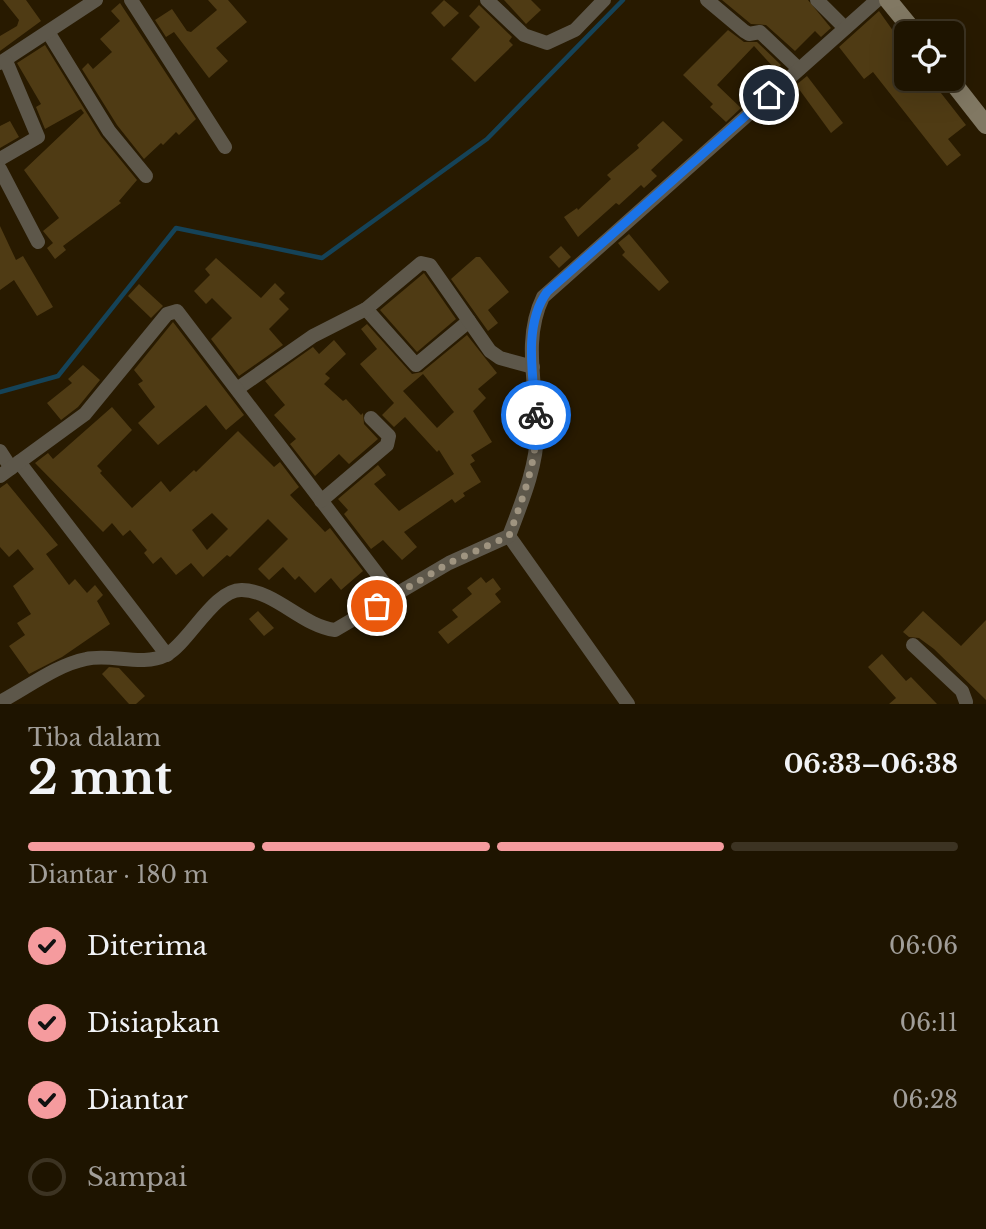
<!DOCTYPE html>
<html lang="id">
<meta charset="utf-8">
<style>
body{margin:0;font-family:"Libre Baskerville",serif;background:#2b210f;color:#f1f3f6;height:100vh;display:flex;flex-direction:column;font-size:26px;white-space:nowrap}
*{box-sizing:border-box;margin:0}
p{font-size:23px;color:#a19e99}
.icon{flex:none;width:38px;height:38px;fill:none;stroke:currentColor;stroke-width:2;stroke-linecap:round;stroke-linejoin:round}
.map{position:relative;height:704px;overflow:hidden}
.details{display:flex;flex-direction:column;background:#1e1400;flex:1}
.details>*{flex:none}
.buttons{position:absolute;left:894px;top:21px;display:grid;gap:14px}
.buttons a{display:grid;place-items:center;width:70px;height:70px;border-radius:10px;background:#1e1400;box-shadow:0 7px 28px #0002,0 0 0 2px #3c3322;font-size:35px}
.pin{position:absolute;display:grid;place-items:center;width:60px;height:60px;color:#fff;margin:-30px;border:4px solid #fff;border-radius:50%;box-shadow:0 2px 7px #0007}
.courier{position:absolute;display:grid;place-items:center;width:70px;height:70px;margin:-35px;border:5px solid #1a73e8;border-radius:50%;background:#fff;color:#222;box-shadow:0 2px 9px #0007}
.overview em{font-style:normal;font-weight:700}
.overview div{display:flex;flex-direction:column-reverse}
.overview{display:flex;align-items:center;justify-content:space-between;height:119px;padding:0 28px}
h1{font-size:46px;font-weight:700;line-height:52px}
.bar{display:grid;grid-template-columns:repeat(4,1fr);gap:10px 7px;align-content:center;height:84px;padding:0 28px}
.bar i{height:9px;border-radius:5px;background:#3c3322}
.bar .current{background:#f59b9e}
.bar p{grid-column:span 4}
ol{padding:0 28px;list-style:none}
li{display:flex;align-items:center;gap:21px;height:77px}
li p{margin-inline-start:auto}
li .icon{padding:7px;border-radius:50%;background:#f59b9e;color:#111;stroke-width:4}
li:last-child{color:#a19e99}
li i{width:38px;height:38px;border:4px solid #3c3322;border-radius:50%}
.map>svg:first-child{display:block}
.lines{fill:none;stroke-linecap:round;stroke-linejoin:round}
.stream{stroke:#154358;stroke-width:4.5}
.building{fill:#4f3b14;fill-rule:evenodd}
.minor{stroke:#5d574a;stroke-width:14}
.secondary{stroke:#817863;stroke-width:18}
.done{stroke:#9f9480;stroke-width:7;stroke-dasharray:0 12.6}
.route{stroke:#1a73e8;stroke-width:9}
</style>
<div class="map">
<svg width="986" height="704" viewBox="0 0 986 704">
<rect width="100%" height="100%" fill="#281a00"/>
<g class="lines">
<polyline class="stream" points="0,392 58,376 176,228 322,258 487,139 623,0"/>
</g>
<g class="building">
<polygon points="3,0 26,0 41,21 0,51 0,36 17,26 19,20"/>
<polygon points="208,0 228,0 247,22 216,48 228,61 209,78 174,32 166,37 155,20 172,9 187,31 191,32 217,10"/>
<polygon points="444,0 459,13 444,27 431,13"/>
<polygon points="504,0 531,0 541,10 526,24"/>
<polygon points="722,0 808,0 831,28 821,37 815,31 795,51 766,25 751,24"/>
<polygon points="120,3 196,119 179,135 176,132 163,145 161,143 144,159 117,125 82,69 88,63 93,69 112,52 100,39 120,21 111,11"/>
<polygon points="479,5 512,37 509,41 513,45 475,82 451,59 480,27 469,16"/>
<polygon points="879,11 906,49 906,79 930,79 966,125 948,139 961,155 947,166 873,72 864,79 839,47"/>
<polygon points="728,30 744,42 757,42 781,65 776,70 754,46 717,85 741,108 726,122 710,107 713,104 683,75"/>
<polygon points="45,45 101,136 137,180 119,201 121,203 63,246 66,250 55,259 47,248 53,243 43,231 59,218 24,170 84,113 81,109 45,129 36,107 41,104 17,63"/>
<polygon points="807,76 843,123 831,133 796,85"/>
<polygon points="10,121 19,137 0,148 0,126"/>
<polygon points="663,121 683,140 651,170 657,176 644,188 641,185 619,205 616,203 578,237 564,217 577,208 578,210 611,179 607,175 639,148 637,145"/>
<polygon points="0,226 16,260 23,256 53,307 37,316 14,280 0,290"/>
<polygon points="629,234 669,282 659,291 622,255 625,252 618,243"/>
<polygon points="561,246 571,257 559,268 549,257"/>
<polygon points="476,257 480,257 509,292 488,310 498,323 488,331 451,279"/>
<polygon points="216,258 261,298 275,283 285,293 279,299 289,309 269,329 283,345 239,376 211,339 232,318 212,298 206,304 194,291 210,275 205,269"/>
<polygon points="424,273 456,319 417,352 380,310"/>
<polygon points="139,284 163,306 151,318 128,296"/>
<polygon points="173,322 244,415 226,430 206,405 158,445 138,423 155,407 138,384 143,381 134,370"/>
<path d="M367 324 412 374 422 372 467 335 497 373 478 389 486 398 473 411 492 442 471 455 475 461 470 464 481 482 463 493 465 496 455 503 452 499 404 532 417 547 402 560 383 540 371 549 344 514 348 510 338 499 378 465 386 475 374 484 399 511 454 474 439 450 437 452 405 417 394 427 382 415 394 403 360 364 377 349 361 329ZM423 374 454 412 437 428 403 391Z"/>
<polygon points="334,340 346,354 325,374 330,378 324,384 343,401 346,399 361,415 363,413 364,424 378,439 349,464 339,454 315,476 290,444 296,439 274,415 285,405 265,381 313,347 319,354"/>
<polygon points="83,365 100,380 78,407 61,420 47,403 72,383 68,379"/>
<path d="M112 407 132 430 97 466 102 471 100 473 132 508 161 481 170 492 194 470 196 472 238 431 274 467 280 462 299 487 290 495 325 532 330 528 363 571 341 590 331 578 315 593 299 576 295 580 283 567 269 580 258 569 288 539 268 519 230 557 227 555 203 577 191 563 176 575 161 557 153 564 144 553 147 550 130 530 123 536 112 523 103 532 35 463 48 453 53 459ZM212 513 228 529 207 550 192 530Z"/>
<polygon points="7,483 58,545 46,554 69,585 75,579 87,593 95,585 103,595 97,601 110,624 62,657 29,674 9,646 25,635 17,623 31,614 13,586 34,569 18,549 9,557 0,547 0,488"/>
<polygon points="481,577 486,583 493,578 501,589 495,594 501,602 448,644 438,632 458,617 452,610 472,594 467,588"/>
<polygon points="258,611 274,628 264,636 249,619"/>
<polygon points="923,611 961,646 986,620 986,700 934,649 919,638 909,637 903,632"/>
<polygon points="882,654 906,681 911,677 937,704 889,704 896,698 868,667"/>
<polygon points="109,667 119,668 145,696 136,704 129,704 102,674"/>
</g>
<g class="lines">
<g class="minor">
<polyline points="131,0 225,147"/>
<polyline points="487,0 524,35 547,43 575,30 604,0"/>
<polyline points="707,0 744,31 749,34 760,32 799,69"/>
<polyline points="817,0 845,28"/>
<polyline points="48,32 109,131 146,176"/>
<polyline points="0,63 96,0"/>
<polyline points="0,159 38,137 6,61"/>
<polyline points="0,169 38,242"/>
<polyline points="366,309 416,365 469,321"/>
<polyline points="237,389 313,336 366,309 421,263 430,265 490,351 500,358 533,367"/>
<polyline points="0,451 11,468"/>
<polyline points="19,462 167,655"/>
<polyline points="0,476 85,414 167,314 177,311 394,596"/>
<polyline points="321,501 387,445 389,436 371,418"/>
<polyline points="509,536 628,704"/>
<polyline points="913,645 962,691 966,702"/>
<path d="M0 702C27 688 56 665 86 659 111 653 142 667 166 655 189 643 214 589 242 590 276 591 302 626 335 630L449 563 509 536C521 504 537 467 537 432 537 387 522 340 543 297L877 0"/>
</g>
<g class="secondary">
<polyline points="888,0 915,33"/>
<polyline points="950,79 986,125"/>
</g>
</g>
<g class="lines">
<path class="done" d="M377 606 449 563 509 536C523 497 539 457 536 415"/>
<path class="route" d="M536 415C533 376 523 325 547 292L769 95"/>
</g>
</svg>
<div class="buttons">
<a><svg class="icon" aria-label="locate" viewBox="0 0 24 24"><circle cx="12" cy="12" r="6"/><path d="M12 2v4M12 18v4M2 12h4M18 12h4"/></svg></a>
</div>
<div class="pin" style="left:377px;top:606px;background:#ea580c"><svg class="icon" aria-label="bag" viewBox="0 0 24 24"><path d="M5 8h14l-1 12H6zM9 8a3 3 0 0 1 6 0"/></svg></div>
<div class="pin" style="left:769px;top:95px;background:#1f2937"><svg class="icon" aria-label="home" viewBox="0 0 24 24"><path d="M3 11l9-7 9 7M6 9v11h12V9"/></svg></div>
<div class="courier" style="left:536px;top:415px"><svg class="icon" aria-label="bike" viewBox="0 0 24 24"><circle cx="6" cy="16" r="4"/><circle cx="18" cy="16" r="4"/><path d="M6 16l4-8h5l3 8M10 8l3 8H6M13 5h3"/></svg></div>
</div>
<section class="details">
<div class="overview"><div><h1>2 mnt</h1><p>Tiba dalam</p></div><em>06:33–06:38</em></div>
<div class="bar"><i class="current"></i><i class="current"></i><i class="current"></i><i></i><p>Diantar · 180 m</p></div>
<ol>
<li><svg class="icon" aria-label="check" viewBox="0 0 24 24"><path d="M5 12l5 5 9-10"/></svg>Diterima<p>06:06</p></li>
<li><svg class="icon" aria-label="check" viewBox="0 0 24 24"><path d="M5 12l5 5 9-10"/></svg>Disiapkan<p>06:11</p></li>
<li><svg class="icon" aria-label="check" viewBox="0 0 24 24"><path d="M5 12l5 5 9-10"/></svg>Diantar<p>06:28</p></li>
<li><i></i>Sampai</li>
</ol>
</section>
